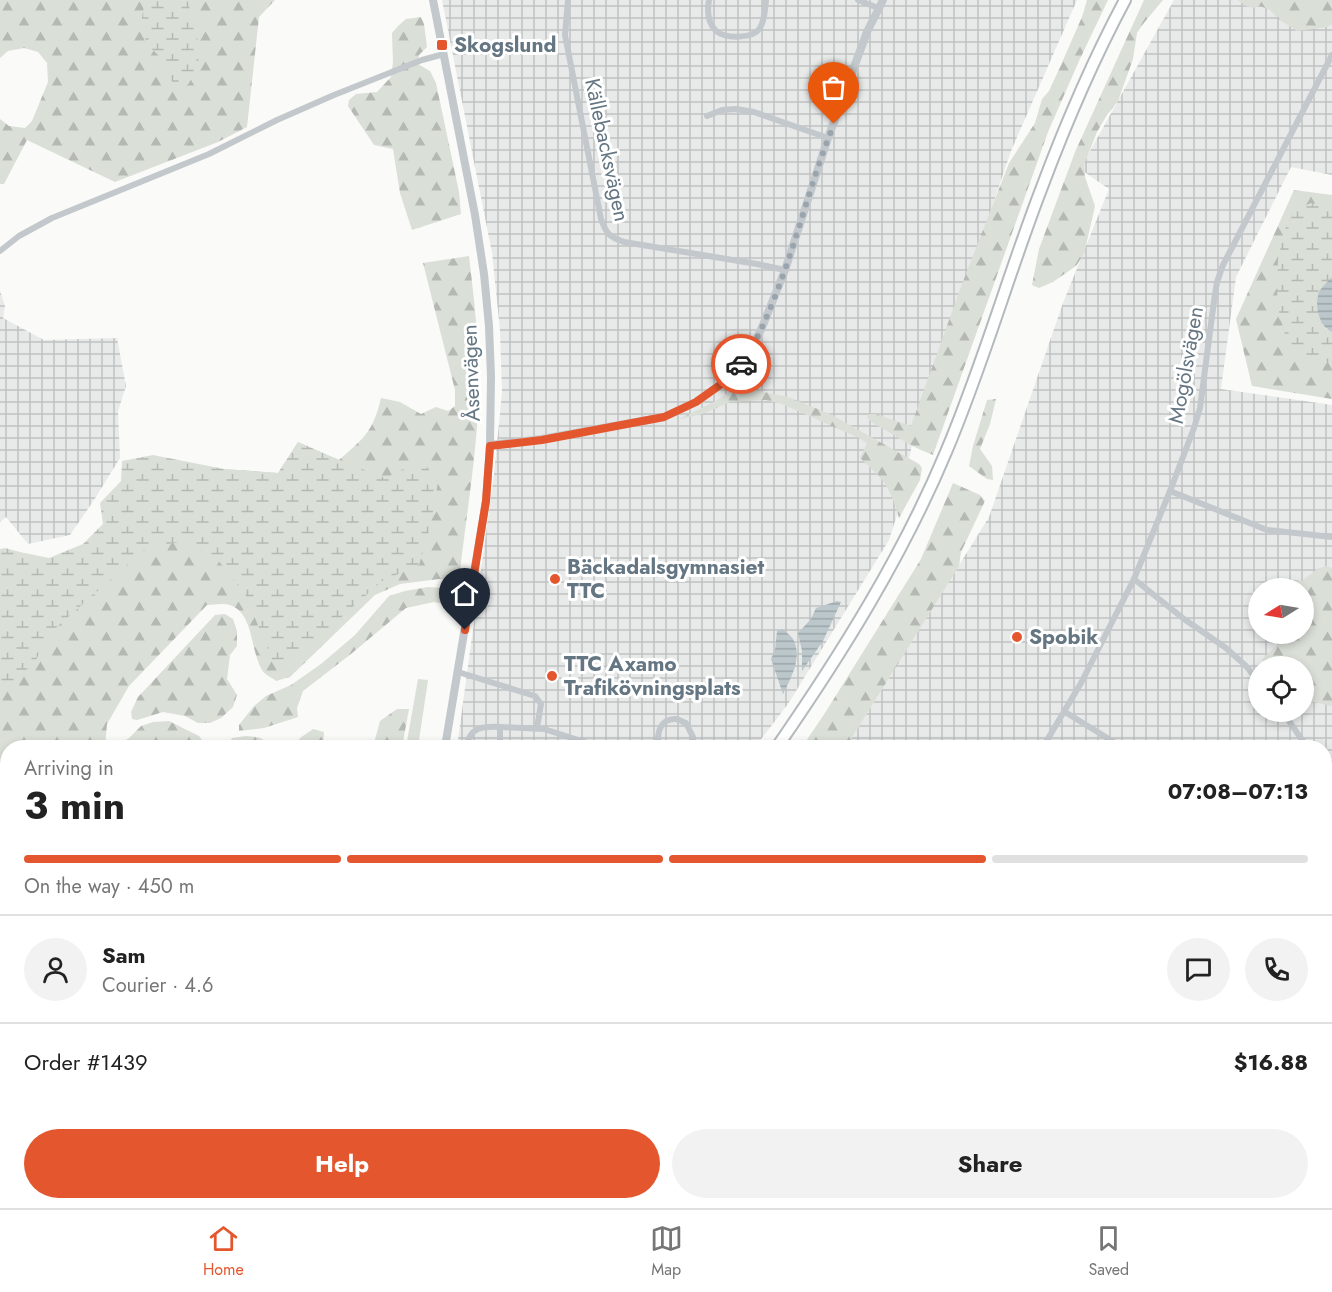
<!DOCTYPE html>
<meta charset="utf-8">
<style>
body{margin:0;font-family:Jost,sans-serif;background:#f2f2f2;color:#222;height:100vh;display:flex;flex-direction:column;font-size:22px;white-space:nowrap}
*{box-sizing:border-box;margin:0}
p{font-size:20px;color:#767676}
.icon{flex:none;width:33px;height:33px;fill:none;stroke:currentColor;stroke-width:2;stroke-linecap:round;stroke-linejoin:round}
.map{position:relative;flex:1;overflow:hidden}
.sheet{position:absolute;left:0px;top:740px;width:1332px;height:470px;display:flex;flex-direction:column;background:#fff;border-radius:24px 24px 0 0;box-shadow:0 3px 9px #0003}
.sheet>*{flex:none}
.needle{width:39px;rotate:259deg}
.tools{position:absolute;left:1248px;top:578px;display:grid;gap:12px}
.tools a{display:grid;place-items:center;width:66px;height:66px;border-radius:50%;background:#fff;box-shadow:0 3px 9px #0003;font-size:30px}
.pin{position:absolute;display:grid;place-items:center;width:51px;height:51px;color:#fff;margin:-62px -26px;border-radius:50% 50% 50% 0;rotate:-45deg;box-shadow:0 0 6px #0007}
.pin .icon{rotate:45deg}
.courier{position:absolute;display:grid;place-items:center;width:60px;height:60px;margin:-30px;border:4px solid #e4572e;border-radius:50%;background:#fff;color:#222;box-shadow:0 2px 8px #0007}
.summary em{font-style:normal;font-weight:700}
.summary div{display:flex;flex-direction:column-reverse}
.summary{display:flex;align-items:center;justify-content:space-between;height:102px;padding:0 24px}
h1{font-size:39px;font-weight:700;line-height:45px}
.bar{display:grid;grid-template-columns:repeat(4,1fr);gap:9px 6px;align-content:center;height:72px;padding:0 24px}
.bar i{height:8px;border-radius:4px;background:#e0e0e0}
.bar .current{background:#e4572e}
.bar p{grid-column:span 4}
.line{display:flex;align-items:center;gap:15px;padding:0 24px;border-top:2px solid #e0e0e0}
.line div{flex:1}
.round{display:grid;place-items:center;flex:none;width:63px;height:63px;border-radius:32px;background:#f2f2f2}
.cta{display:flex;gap:12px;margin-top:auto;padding:12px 24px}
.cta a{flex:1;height:69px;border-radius:36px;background:#e4572e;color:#fff;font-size:24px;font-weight:700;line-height:69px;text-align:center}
.cta a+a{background:#f2f2f2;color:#222}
.tab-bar{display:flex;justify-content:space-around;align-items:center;height:84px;border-top:2px solid #e0e0e0;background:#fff;font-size:16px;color:#767676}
.tab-bar a{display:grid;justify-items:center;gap:3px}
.tab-bar .current{color:#e4572e}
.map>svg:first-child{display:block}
.built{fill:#e8e9e9}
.industrial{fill:url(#industrial-grid);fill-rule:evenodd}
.grass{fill:#dadfd7}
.forest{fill:url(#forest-firs)}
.wetland{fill:url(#wetland-marsh)}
.water{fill:url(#water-rules)}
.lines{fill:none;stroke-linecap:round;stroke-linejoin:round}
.stream{stroke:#bbc7cb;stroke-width:2}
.trunk-casing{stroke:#b4b9bd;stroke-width:14}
.minor{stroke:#c3c8cc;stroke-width:6}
.tertiary{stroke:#c3c8cc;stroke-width:8}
.trunk{stroke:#fff;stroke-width:10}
.done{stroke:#99a4ac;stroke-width:6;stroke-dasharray:0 10.8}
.route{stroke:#e4572e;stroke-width:8}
.poi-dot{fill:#e4572e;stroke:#fff;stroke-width:2}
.labels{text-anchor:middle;stroke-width:6;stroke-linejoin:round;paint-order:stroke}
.poi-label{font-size:21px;font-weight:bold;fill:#657683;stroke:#fff;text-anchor:start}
.street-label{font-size:21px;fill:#657683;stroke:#fff}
</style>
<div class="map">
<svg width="1332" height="1208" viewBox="0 0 1332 1208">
<defs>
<pattern id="industrial-grid" width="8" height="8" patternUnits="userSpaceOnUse" patternTransform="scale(1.5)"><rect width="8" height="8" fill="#e8e9e9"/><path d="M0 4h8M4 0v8" fill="none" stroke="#c0c1c2"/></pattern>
<pattern id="forest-firs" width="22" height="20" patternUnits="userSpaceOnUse" patternTransform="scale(1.5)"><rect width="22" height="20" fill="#dadfd7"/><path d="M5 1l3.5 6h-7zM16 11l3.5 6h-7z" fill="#b4b9b4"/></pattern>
<pattern id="wetland-marsh" width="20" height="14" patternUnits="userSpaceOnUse" patternTransform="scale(1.5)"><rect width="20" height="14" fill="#dadfd7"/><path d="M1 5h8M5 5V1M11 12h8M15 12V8" fill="none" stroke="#b4b9b4"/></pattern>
<pattern id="water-rules" width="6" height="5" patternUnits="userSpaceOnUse" patternTransform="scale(1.5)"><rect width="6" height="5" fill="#bbc7cb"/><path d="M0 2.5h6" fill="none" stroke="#9ca6aa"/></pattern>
</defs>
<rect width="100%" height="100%" fill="#fafaf8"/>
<polygon class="built" points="1325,1200 1332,1201 1332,1208 561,1208 560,1202 1324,1202"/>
<g class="industrial">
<polygon points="442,0 1077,0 1011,151 913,440 898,512 889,540 788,704 755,747 457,747 494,474 502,393 500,330 492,253"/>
<path d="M1174 0H1332V175L1291 167 1236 277 1221 389 1332 405V770L1325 772 1324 747H846L989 517 1063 303 1109 189 1080 169ZM1258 588H1304V633H1258ZM1258 666H1304V711H1258Z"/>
<polygon points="0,291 5,306 3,318 44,340 117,338 126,386 118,411 120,458 94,500 70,535 28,544 6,517 0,522"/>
</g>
<g class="grass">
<polygon points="418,679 428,680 418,747 406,747"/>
<polygon points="1265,1204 1332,1207 1332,1208 1208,1208 1216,1205"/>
</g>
<g class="forest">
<polygon points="0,0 275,0 259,17 247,127 218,142 115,182 27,140 4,184 0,184 0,119 9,126 25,128 32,121 48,82 47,63 38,52 24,48 8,51 0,58"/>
<path d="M1087 0H1108L1079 61 1048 132 933 455C917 449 902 440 887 431 879 426 873 424 867 418L869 414H875L911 426 962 284 1009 163 1035 123 1042 99 1049 91 1060 67 1082 17Z"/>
<polygon points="1144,0 1163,0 1143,24 1137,33 1133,59 1118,101 1107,115 1097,132 1084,165 1085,177 1095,206 1084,254 1076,266 1053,282 1039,288 1032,285 1039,249 1075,152"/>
<polygon points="1238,0 1332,0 1332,24 1328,27 1297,31 1280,20 1270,10 1260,6 1253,8 1246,6"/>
<polygon points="421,17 424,24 427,47 419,55 418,64 430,71 436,83 459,192 461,214 412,230 400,193 393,149 374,145 348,106 349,100 356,94 377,92 391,77 393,62 392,33 398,26 406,19"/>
<polygon points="1294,190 1332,195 1332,277 1326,284 1326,329 1332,332 1332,399 1252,386 1236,319"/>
<path d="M469 256C474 299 479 341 479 384 478 450 466 515 459 580L439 579 400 584 375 595 290 677 276 681C271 677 265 675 262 670 250 650 254 613 230 605 223 603 214 605 207 605L129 686 107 724 105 747H8V899L0 907V622L224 469 278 473 298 442 339 460C364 438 373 432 381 398L400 402 421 414 436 407 448 411 455 406V390L423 263Z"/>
<path d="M745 388 788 397 830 414 919 464 922 468 920 480 899 518C890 486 884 480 860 458L867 443 857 437 782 404 765 400 730 402 702 414 677 420 712 403 731 391Z"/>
<polygon points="996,399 990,424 980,449 992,466 993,480 987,479 969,466 973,446 987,400"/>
<polygon points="953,483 980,495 985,501 961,552 959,566 846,747 802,747 825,713 921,559"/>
<polygon points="1326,566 1332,568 1332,706 1304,700 1304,666 1264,666 1262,660 1266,655 1283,640 1284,637 1282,633 1304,633 1304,588 1288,588 1289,582 1295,580 1302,581 1317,569"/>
<polygon points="428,587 444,588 450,593 452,602 447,604 434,602 406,608 351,654 303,691 297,708 298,717 264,728 239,731 239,725 254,706 266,696 291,685 321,664 355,635 389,596 405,591"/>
<polygon points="225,614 233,619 237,631 237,646 230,655 227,679 237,695 233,707 221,718 210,723 198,723 185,716 163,712 137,720 132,719 131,712 138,697 215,615"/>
<polygon points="397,709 409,709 402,747 373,747 380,721"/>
<polygon points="169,721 199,736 207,747 118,747 119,744 129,738 141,726 153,722"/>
<polygon points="313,729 324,732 323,747 295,747 300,738"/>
<path d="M246 736C256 737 265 736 268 747H227L232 738Z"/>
<polygon points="1332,774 1332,1119 1325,1146 1324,775"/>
<polygon points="7,911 8,1202 402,1202 402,1208 0,1208 0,917"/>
</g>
<g class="wetland">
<path d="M145 0H188C191 21 205 49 196 70 194 76 190 81 186 87H177L167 75 160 57 147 44 141 24Z"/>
<polygon points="1311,203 1332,207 1332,277 1326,284 1326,329 1332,332 1332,363 1299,356 1286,338 1277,304 1278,260 1284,231 1295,210"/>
<polygon points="298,442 339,460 385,478 411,465 427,467 438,482 430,528 419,565 382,581 284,668 274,664 245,594 217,559 183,541 145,549 49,634 36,660 0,696 0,549 5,548 20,552 49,558 83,544 103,524 100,503 121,481 122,461 153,455 224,469 278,473"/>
<polygon points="1325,947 1327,949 1332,965 1332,1022 1325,1025"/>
</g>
<g class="water">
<path d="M1332 277V332C1319 326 1314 306 1319 292 1322 287 1328 281 1332 277Z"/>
<polygon points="837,601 841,602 823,641 802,671 802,651 798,633 811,619 816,608"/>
<path d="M783 629C786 632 791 636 793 639 803 657 791 678 783 694L771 659 775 650 777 631Z"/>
</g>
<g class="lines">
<g class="stream">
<polyline points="0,825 8,841"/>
<polyline points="252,1202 254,1208"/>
</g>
<g class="trunk-casing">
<g id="trunk">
<path d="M777 747C842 653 902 557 946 452 983 365 1008 275 1042 187 1066 123 1093 60 1125 0"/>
<polyline points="464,1202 476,1208"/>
<polyline points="519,1208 525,1202"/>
<polyline points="534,1208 536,1202"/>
</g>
</g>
<g class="minor">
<path d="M568 0 565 35 601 219C606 233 609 237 624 242L757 264 785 270"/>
<path d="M709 0C707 11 708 23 716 31 726 39 753 39 760 28 765 20 765 9 766 0"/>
<polyline points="858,0 878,8"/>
<polyline points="707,116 722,110 736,109 754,112 828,138"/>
<polyline points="0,251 19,236 52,218 209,154 277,120 334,95 422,60 444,54"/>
<polyline points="1170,491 1267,530 1332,537"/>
<polyline points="1134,579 1184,619 1226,648 1246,666 1258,681"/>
<polyline points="458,672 535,696 541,704 537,728"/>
<polyline points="1282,711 1307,747"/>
<polyline points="1065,712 1122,747"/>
<polyline points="500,727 544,729 600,747"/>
<path d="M466 747C470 727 482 726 500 727V747"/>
<path d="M659 747C656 734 660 718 676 719 680 720 683 722 686 723L693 737 694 747"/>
<polyline points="1043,747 1081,683 1134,579 1170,491 1194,428 1200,408 1214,301 1217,282 1223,265 1332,55"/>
<polyline points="1324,774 1332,787"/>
</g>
<g class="tertiary">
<polyline points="433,0 475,215 484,274 489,326 491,377 490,445 486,501 445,747"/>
<polyline points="490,445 542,439 664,417 696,402 720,385 738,367 753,347 763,325 785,270 828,138 867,32 883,0"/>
<polyline points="448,1208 453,1202"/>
</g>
<use href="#trunk" class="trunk"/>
</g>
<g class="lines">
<path class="done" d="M741 364C757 342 766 319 776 294 798 238 811 180 834 124"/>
<polyline class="route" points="465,630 486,501 490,446 542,440 664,417 696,402 720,385 741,364"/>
</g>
<g class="poi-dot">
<rect x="436" y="39" width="12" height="12" rx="3"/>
<circle cx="555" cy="579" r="6"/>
<circle cx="1017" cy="637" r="6"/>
<circle cx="552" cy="676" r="6"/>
</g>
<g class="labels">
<g class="poi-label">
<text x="454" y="52">Skogslund</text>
<text x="567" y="574">Bäckadalsgymnasiet<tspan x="567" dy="24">TTC</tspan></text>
<text x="1029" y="644">Spobik</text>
<text x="564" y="671">TTC Axamo<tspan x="564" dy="24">Trafikövningsplats</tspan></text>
</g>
<g class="street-label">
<text transform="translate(607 150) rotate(78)" y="7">Källebacksvägen</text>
<text transform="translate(1186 365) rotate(-80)" y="7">Mogölsvägen</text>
<text transform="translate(471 373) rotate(-92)" y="7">Åsenvägen</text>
</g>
</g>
</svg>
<div class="tools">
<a><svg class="needle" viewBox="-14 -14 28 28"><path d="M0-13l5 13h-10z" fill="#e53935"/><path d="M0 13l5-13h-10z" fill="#767676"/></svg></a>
<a><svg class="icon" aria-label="locate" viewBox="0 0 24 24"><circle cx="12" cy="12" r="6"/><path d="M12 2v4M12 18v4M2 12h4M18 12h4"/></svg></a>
</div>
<div class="pin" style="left:834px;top:124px;background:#ea580c"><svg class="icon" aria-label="bag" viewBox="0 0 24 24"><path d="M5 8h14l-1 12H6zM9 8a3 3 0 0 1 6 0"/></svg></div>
<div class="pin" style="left:465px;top:630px;background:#1f2937"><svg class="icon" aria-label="home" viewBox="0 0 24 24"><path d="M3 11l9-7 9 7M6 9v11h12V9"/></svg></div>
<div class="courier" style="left:741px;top:364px"><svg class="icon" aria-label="car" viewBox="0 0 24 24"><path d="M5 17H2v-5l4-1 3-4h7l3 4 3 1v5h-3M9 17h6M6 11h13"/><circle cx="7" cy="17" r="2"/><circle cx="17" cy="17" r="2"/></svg></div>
<section class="sheet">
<div class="summary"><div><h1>3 min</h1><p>Arriving in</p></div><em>07:08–07:13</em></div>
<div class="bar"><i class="current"></i><i class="current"></i><i class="current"></i><i></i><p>On the way · 450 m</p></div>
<div class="line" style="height:108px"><a class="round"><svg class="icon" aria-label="person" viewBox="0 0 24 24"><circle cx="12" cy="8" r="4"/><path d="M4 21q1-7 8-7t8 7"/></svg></a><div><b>Sam</b><p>Courier · 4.6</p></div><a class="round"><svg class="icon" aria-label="chat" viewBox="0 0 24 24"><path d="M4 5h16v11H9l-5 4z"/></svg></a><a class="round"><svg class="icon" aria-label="phone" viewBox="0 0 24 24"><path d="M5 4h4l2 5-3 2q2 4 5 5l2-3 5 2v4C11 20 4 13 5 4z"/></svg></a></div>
<div class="line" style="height:78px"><div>Order #1439</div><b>$16.88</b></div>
<div class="cta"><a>Help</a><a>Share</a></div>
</section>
</div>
<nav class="tab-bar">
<a class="current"><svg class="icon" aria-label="home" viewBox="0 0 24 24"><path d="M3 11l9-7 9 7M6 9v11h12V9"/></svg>Home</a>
<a><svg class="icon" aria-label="map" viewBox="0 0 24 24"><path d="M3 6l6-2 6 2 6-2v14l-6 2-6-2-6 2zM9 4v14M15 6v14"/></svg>Map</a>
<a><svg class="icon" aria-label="saved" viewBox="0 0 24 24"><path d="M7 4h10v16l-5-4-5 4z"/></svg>Saved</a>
</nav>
